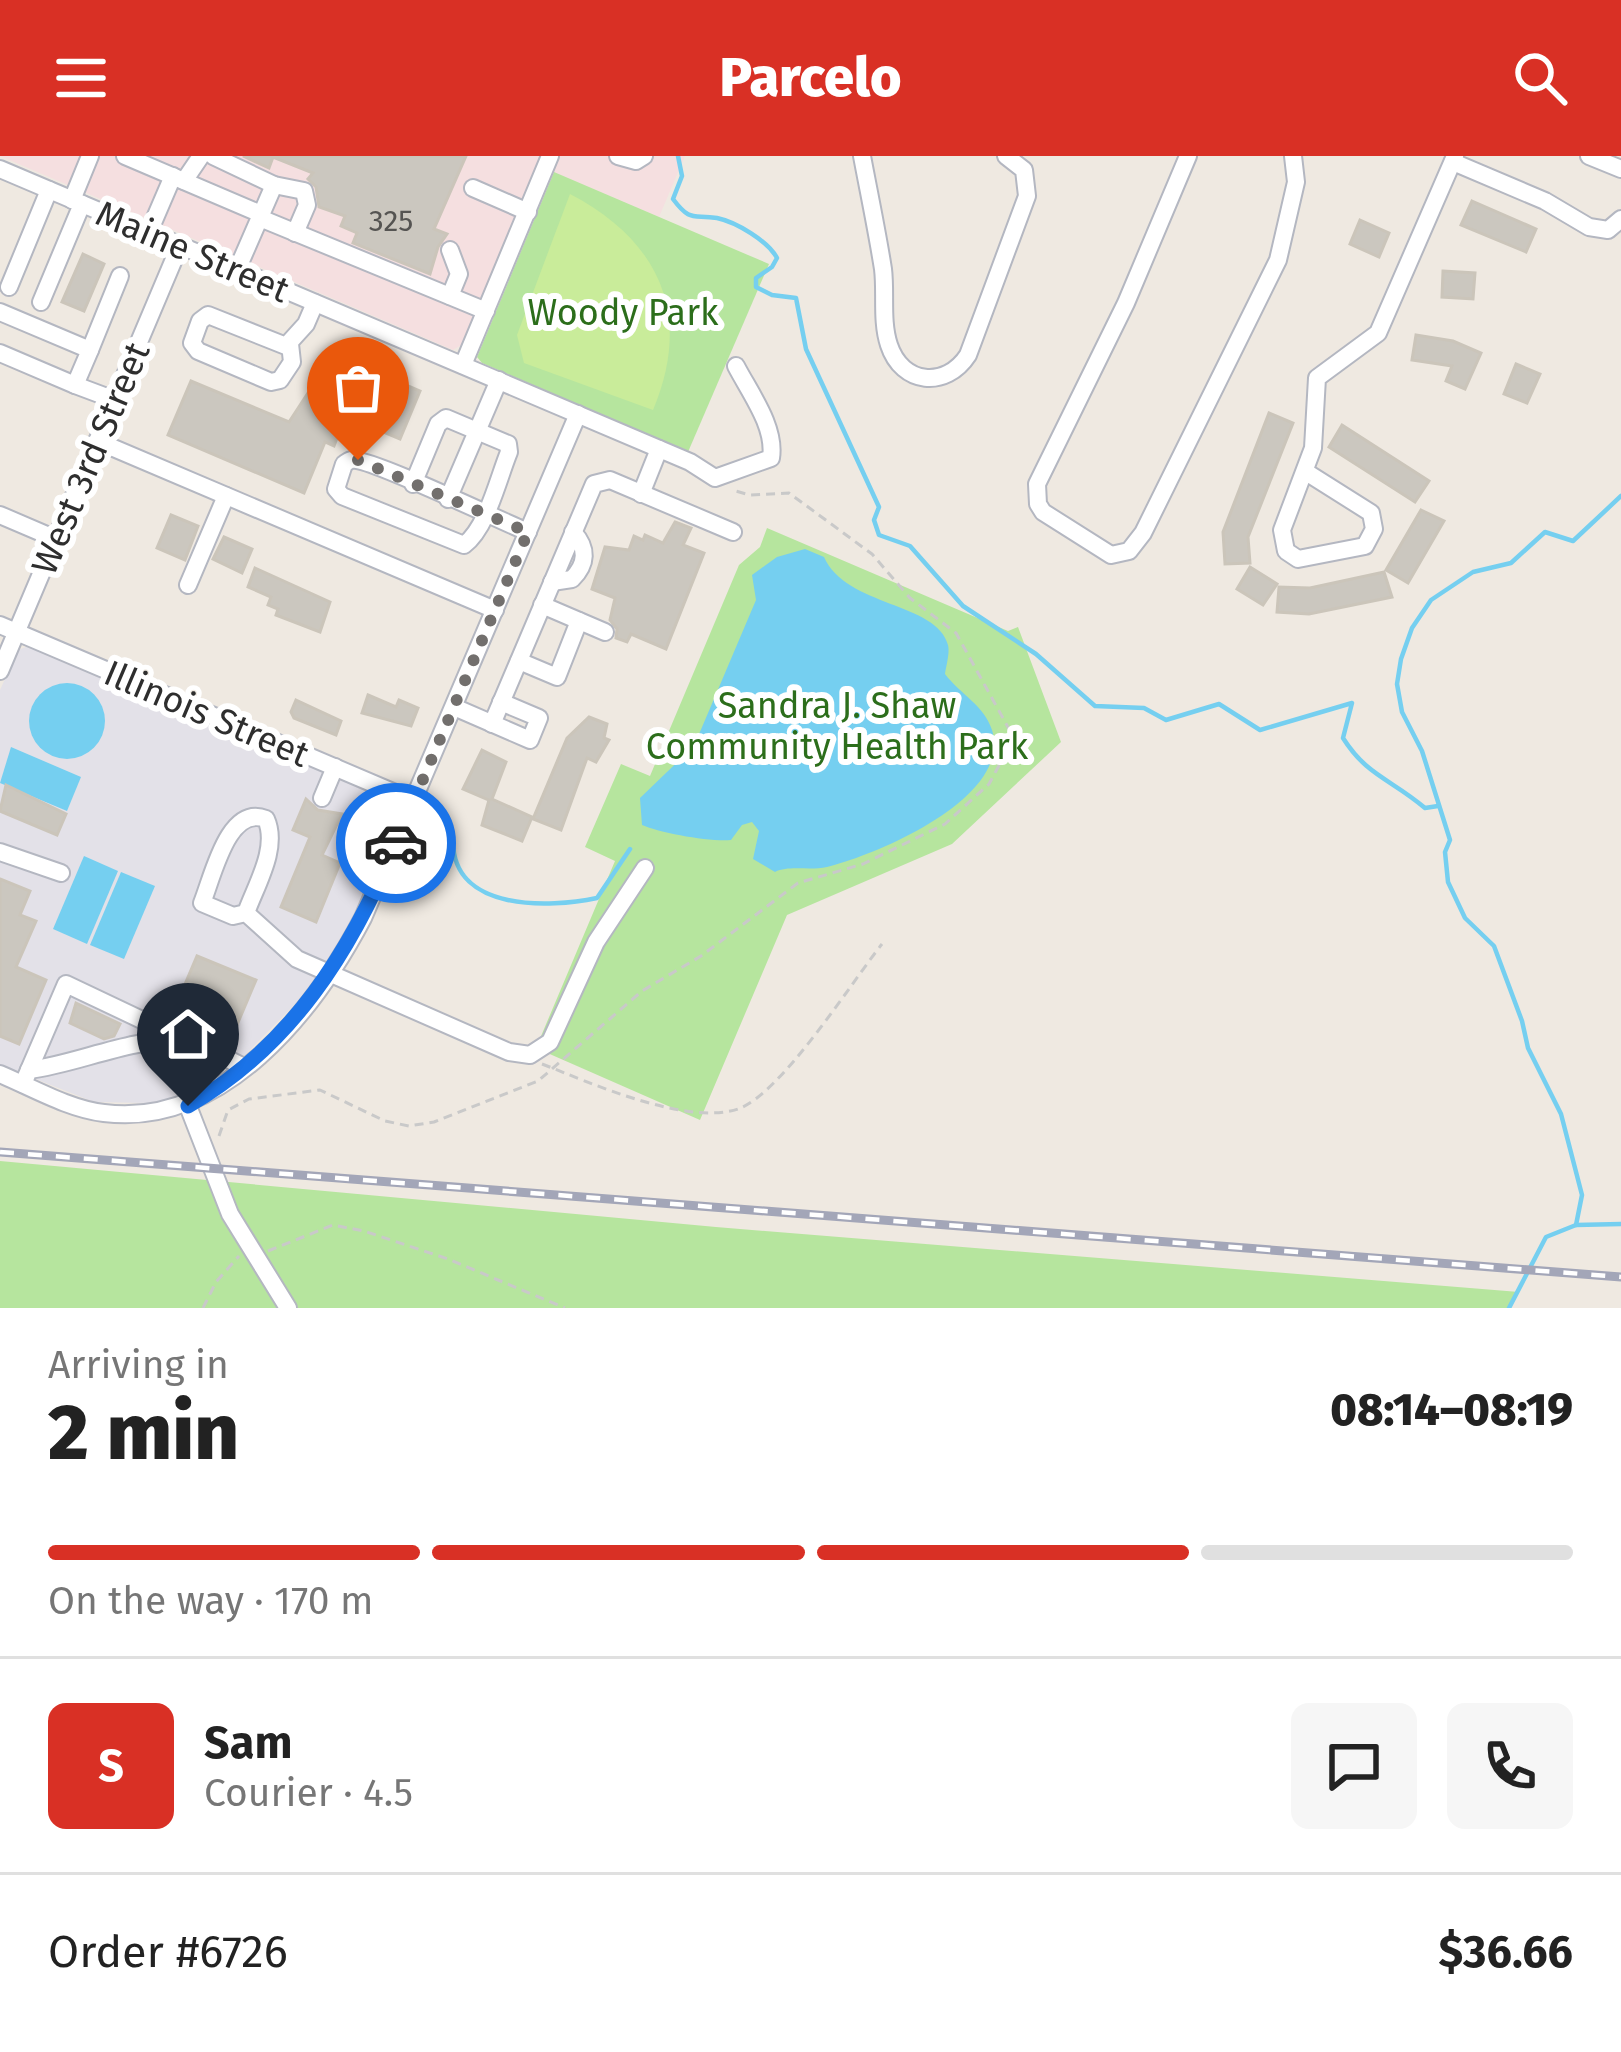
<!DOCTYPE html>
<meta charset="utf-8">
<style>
body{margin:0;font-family:"Fira Sans",sans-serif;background:#f6f6f6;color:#222;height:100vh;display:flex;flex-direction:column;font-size:45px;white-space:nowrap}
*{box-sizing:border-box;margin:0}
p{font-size:39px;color:#767676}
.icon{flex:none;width:66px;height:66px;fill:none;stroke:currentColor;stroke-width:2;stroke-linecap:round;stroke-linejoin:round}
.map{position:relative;height:1152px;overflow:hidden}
.details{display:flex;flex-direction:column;background:#fff;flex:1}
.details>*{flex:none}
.pin{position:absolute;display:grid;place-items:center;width:102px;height:102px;color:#fff;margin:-123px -51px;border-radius:50% 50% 50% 0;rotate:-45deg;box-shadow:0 0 12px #0007}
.pin .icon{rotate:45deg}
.courier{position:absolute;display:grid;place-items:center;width:120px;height:120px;margin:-60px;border:9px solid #1a73e8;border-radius:50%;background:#fff;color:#222;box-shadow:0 3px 15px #0007}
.overview em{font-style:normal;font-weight:800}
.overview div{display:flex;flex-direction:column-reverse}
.overview{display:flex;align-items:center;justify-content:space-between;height:204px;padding:0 48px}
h1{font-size:78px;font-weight:800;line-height:90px}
.bar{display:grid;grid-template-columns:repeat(4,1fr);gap:18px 12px;align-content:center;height:144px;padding:0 48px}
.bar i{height:15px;border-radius:9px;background:#e0e0e0}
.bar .selected{background:#d93025}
.bar p{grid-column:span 4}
.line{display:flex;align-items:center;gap:30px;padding:0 48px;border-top:3px solid #e0e0e0}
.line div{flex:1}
.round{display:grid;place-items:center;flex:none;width:126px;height:126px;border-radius:18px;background:#f6f6f6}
header{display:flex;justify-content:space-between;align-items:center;height:156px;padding:0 48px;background:#d93025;color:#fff;font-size:54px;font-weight:800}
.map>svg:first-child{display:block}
.industrial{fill:#e3e1e8}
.medical{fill:#f5dfe0}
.green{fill:#b6e59e}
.pitch{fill:#c9ec9a}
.water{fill:#75cff0}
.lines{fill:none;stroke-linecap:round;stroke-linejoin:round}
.stream{stroke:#75cff0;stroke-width:4.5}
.building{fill:#cbc7bf;stroke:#cbc5ba;stroke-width:3}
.minor-casing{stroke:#b4b7c1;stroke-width:20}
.path{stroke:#c9c9c9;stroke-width:3;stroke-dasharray:9 6;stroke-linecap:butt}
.minor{stroke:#fff;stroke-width:16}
.rail-casing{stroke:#a3a6b8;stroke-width:9}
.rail{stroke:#fff;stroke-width:4.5;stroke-dasharray:14;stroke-linecap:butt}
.done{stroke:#726f6d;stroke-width:12;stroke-dasharray:0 21.6}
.route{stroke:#1a73e8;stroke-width:15}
.labels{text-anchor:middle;stroke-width:12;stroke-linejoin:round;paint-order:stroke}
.number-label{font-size:30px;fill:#555452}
.street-label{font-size:36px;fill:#2e2e2e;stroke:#fff}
.park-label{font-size:36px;fill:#2c6e1b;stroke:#fff}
</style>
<header><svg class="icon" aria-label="menu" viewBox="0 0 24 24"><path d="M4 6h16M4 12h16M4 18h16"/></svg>Parcelo<svg class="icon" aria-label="search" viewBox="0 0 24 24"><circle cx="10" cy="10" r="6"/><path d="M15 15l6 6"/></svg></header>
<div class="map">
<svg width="1621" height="1152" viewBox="0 0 1621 1152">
<rect width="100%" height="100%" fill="#efe9e1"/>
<polygon class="industrial" points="29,490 388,642 398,651 397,666 345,784 305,838 246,898 180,941 148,947 94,946 0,909 0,534 18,494"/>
<polygon class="medical" points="0,0 685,0 659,61 538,10 463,188 453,194"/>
<g class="green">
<polygon points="554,16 769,108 688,296 482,207 477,201"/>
<polygon points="767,372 1008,475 1018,471 1061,586 952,688 787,759 700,964 536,892 615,705 585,691 621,608 650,620 739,409 760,391"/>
<polygon points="0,1005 716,1071 1519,1136 1509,1152 0,1152"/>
</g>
<path class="pitch" d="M570 38C660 85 693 159 653 254L524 207 517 179Z"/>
<g class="water">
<path d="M805 393 824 401C846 451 937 446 948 489 950 497 946 510 945 518 960 538 984 549 992 574 1013 642 876 699 827 711 809 715 789 709 775 716L753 703 759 675 752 666 742 669 731 684C710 686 660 677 642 669L640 642 694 590 756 444 752 419 777 401Z"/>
<circle cx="67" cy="565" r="38"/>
<polygon points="11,591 81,621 67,655 0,627"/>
<polygon points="84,700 118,715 87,788 53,773"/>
<polygon points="121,716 155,730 124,803 90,789"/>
</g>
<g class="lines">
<g class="stream">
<path d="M678 0 682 20 673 43C691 67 693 58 717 62 736 66 768 85 777 102L772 111 756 122V131L772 139 796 142 806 193 879 351 874 364 879 379 910 390 963 450 1036 498 1095 550 1144 552 1166 564 1219 548 1260 574 1352 547 1343 582C1367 620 1391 623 1425 652L1438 650"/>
<path d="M453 686C454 756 550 752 597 742L630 693"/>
<polyline points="1576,1069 1582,1039 1561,958 1528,892 1522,865 1494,790 1465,762 1448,726 1445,696 1450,684 1422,595 1402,556 1397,528 1401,503 1412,472 1431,444 1473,416 1511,407 1545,376 1573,385 1621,340"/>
<polyline points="1509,1152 1546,1081 1576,1069 1621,1068"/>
</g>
</g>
<g class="building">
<polygon points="243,0 466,0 434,73 447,78 438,91 430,118 353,87 357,77 341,70 345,60 319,51 316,31 308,23 313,17 273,1 269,12"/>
<polygon points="1472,45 1536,73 1526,96 1461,69"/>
<polygon points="1360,64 1389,77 1379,101 1350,88"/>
<polygon points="83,98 104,108 84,155 62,146"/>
<polygon points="1443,115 1475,117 1473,143 1442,141"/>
<polygon points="1416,179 1453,185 1481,197 1465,233 1446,225 1452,210 1412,204"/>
<polygon points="343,202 420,235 400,283 360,266 344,285 337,282 334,290 325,286 304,337 168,279 191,225 289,266 327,208 337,216"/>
<polygon points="1516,208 1540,218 1527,247 1504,238"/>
<polygon points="1269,257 1293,267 1248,381 1250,407 1225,408 1223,376"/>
<polygon points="1342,269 1429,325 1415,346 1329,291"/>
<polygon points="1421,354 1444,365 1408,427 1386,414"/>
<polygon points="171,359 198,370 185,404 157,392"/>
<polygon points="675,366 691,372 683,389 704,397 666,493 631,478 627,486 616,482 617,473 610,464 615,442 592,433 605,391 629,394 634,380 643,384 645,379 663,387"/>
<polygon points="224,381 252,393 242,417 213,403"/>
<polygon points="1250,411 1277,428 1263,449 1237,433"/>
<polygon points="255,412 330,446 320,476 276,459 278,453 268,449 271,441 248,431"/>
<polygon points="1384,416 1392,441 1309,458 1277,456 1279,431 1310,432"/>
<polygon points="368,539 396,551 399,544 418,552 411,570 362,557"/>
<polygon points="296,544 341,565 336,579 294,562 291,556"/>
<polygon points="589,561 607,568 604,582 609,584 596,606 587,602 561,674 533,663 567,582"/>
<polygon points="482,594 506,606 492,643 532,661 522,685 482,669 489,644 463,633"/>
<polygon points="6,629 66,658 57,679 0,655"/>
<polygon points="306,643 318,654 342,658 322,699 340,707 316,766 281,751 310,681 293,674"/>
<polygon points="0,723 30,735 20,759 36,765 16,811 46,824 19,888 0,880"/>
<polygon points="197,800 256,824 231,883 172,859"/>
<polygon points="76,847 120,868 114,880 104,883 70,867"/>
</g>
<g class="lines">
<g class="minor-casing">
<g id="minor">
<polyline points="125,0 261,58"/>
<polyline points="213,0 274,29 304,35 307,49 295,77"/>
<polyline points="618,0 636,5 644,0"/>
<path d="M862 0C869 37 877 75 883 113 886 137 881 165 889 189 902 229 946 233 968 199L1027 40 1024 14 1006 0"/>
<polyline points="1188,0 1126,147 1037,328 1038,348 1043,356 1111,399 1129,395 1143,377 1278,104 1296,26 1293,0"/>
<polyline points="1589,0 1621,13"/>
<polyline points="1453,6 1545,45 1589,71 1608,74 1621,63"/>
<path d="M0 13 690 306 715 322 771 302C776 271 750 237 736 210"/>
<polyline points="184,25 201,0"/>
<polyline points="473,32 528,56"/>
<polyline points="72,44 90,0"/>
<polyline points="260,62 486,155"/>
<polyline points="149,76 173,20"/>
<polyline points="450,94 459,118 450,140"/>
<polyline points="237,114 274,29"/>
<polyline points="9,131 49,34"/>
<polyline points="41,146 82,48"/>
<polyline points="0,156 90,194 75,229 115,244"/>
<polyline points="290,188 292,206 280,224 271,226 198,195 192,187 200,165 208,159 286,190 306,168 315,147"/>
<polyline points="90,194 120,120"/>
<polyline points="0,197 75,229"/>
<polyline points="463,209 550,0"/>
<polyline points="97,285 495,454"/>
<polyline points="1306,316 1371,357 1374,373 1365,390 1298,403 1286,395 1282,374 1313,292 1317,222 1378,177 1455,0"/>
<path d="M413 328 438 268 446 262 508 288 509 296C498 323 487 372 464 389L342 340 336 333 344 308C346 307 349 304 352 304 368 301 503 366 528 376"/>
<polyline points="641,338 659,293"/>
<polyline points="448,343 499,224"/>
<polyline points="0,359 56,383"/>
<path d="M552 426 572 423C587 408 588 392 573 376"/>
<polyline points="188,429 226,340"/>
<polyline points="542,449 605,476"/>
<polyline points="0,469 414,645"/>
<polyline points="519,505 557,521 579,465"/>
<polyline points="0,515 180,89"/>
<polyline points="454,551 530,584 539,562 501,546"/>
<polyline points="492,568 594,328 610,324 733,376"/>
<polyline points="322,642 335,611"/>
<polyline points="0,696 61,717"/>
<path d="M246 757C256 729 279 692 266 663 228 648 213 720 202 747L233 760 246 757 297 803 509 896 530 899 550 886 596 786 645 712"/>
<polyline points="29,914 66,828 184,884"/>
<path d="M0 918C33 932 69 953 104 957 223 972 314 855 363 762L578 258"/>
<path d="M23 928 29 914C78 908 132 881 182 885 201 886 226 903 244 911"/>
<polyline points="188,950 230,1058 288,1152"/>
</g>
</g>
<g class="path">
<path d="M542 908C591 927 686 970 738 953 781 938 851 827 882 788"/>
<polyline points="219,980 228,954 249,943 320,934 385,965 409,970 434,966 538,925 642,835 701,800 798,727 863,708 945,668 989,628 1009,591 1009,573 956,477 910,442 872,398 789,337 750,339 732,334"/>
<polyline points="268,1095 333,1069 364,1075 448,1103 565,1152"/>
<polyline points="203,1152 216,1126 239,1100"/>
</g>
<use href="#minor" class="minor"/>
<g class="rail-casing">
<polyline id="rail" points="0,996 1621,1121"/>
</g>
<use href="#rail" class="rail"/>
</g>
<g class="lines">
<polyline class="done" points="358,304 528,376 396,687"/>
<path class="route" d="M188 950C292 890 351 795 396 687"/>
</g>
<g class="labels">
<g class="number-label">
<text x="391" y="75">325</text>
</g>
<g class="street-label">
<text transform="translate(193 95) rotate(23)" y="13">Maine Street</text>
<text transform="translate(90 302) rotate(-67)" y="13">West 3rd Street</text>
<text transform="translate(207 557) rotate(23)" y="13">Illinois Street</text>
</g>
<g class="park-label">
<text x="623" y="169">Woody Park</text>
<text x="837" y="562">Sandra J. Shaw<tspan x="837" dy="41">Community Health Park</tspan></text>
</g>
</g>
</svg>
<div class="pin" style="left:358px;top:304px;background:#ea580c"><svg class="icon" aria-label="bag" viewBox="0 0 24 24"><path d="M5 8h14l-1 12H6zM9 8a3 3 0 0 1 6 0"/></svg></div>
<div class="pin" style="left:188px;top:950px;background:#1f2937"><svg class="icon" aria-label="home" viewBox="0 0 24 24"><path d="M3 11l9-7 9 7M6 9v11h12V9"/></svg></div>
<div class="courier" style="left:396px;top:687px"><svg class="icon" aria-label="car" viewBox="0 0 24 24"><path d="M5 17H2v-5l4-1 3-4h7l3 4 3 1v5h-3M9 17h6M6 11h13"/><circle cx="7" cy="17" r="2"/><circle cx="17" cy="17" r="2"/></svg></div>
</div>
<section class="details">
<div class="overview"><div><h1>2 min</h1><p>Arriving in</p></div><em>08:14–08:19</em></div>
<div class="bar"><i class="selected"></i><i class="selected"></i><i class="selected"></i><i></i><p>On the way · 170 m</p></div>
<div class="line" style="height:216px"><b class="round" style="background:#d93025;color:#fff">S</b><div><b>Sam</b><p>Courier · 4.5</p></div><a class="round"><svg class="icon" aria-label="chat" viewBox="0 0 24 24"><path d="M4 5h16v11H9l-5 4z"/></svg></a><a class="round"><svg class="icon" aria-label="phone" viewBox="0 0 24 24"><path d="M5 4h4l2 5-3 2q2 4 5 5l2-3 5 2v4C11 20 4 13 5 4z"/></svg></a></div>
<div class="line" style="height:156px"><div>Order #6726</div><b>$36.66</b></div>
</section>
